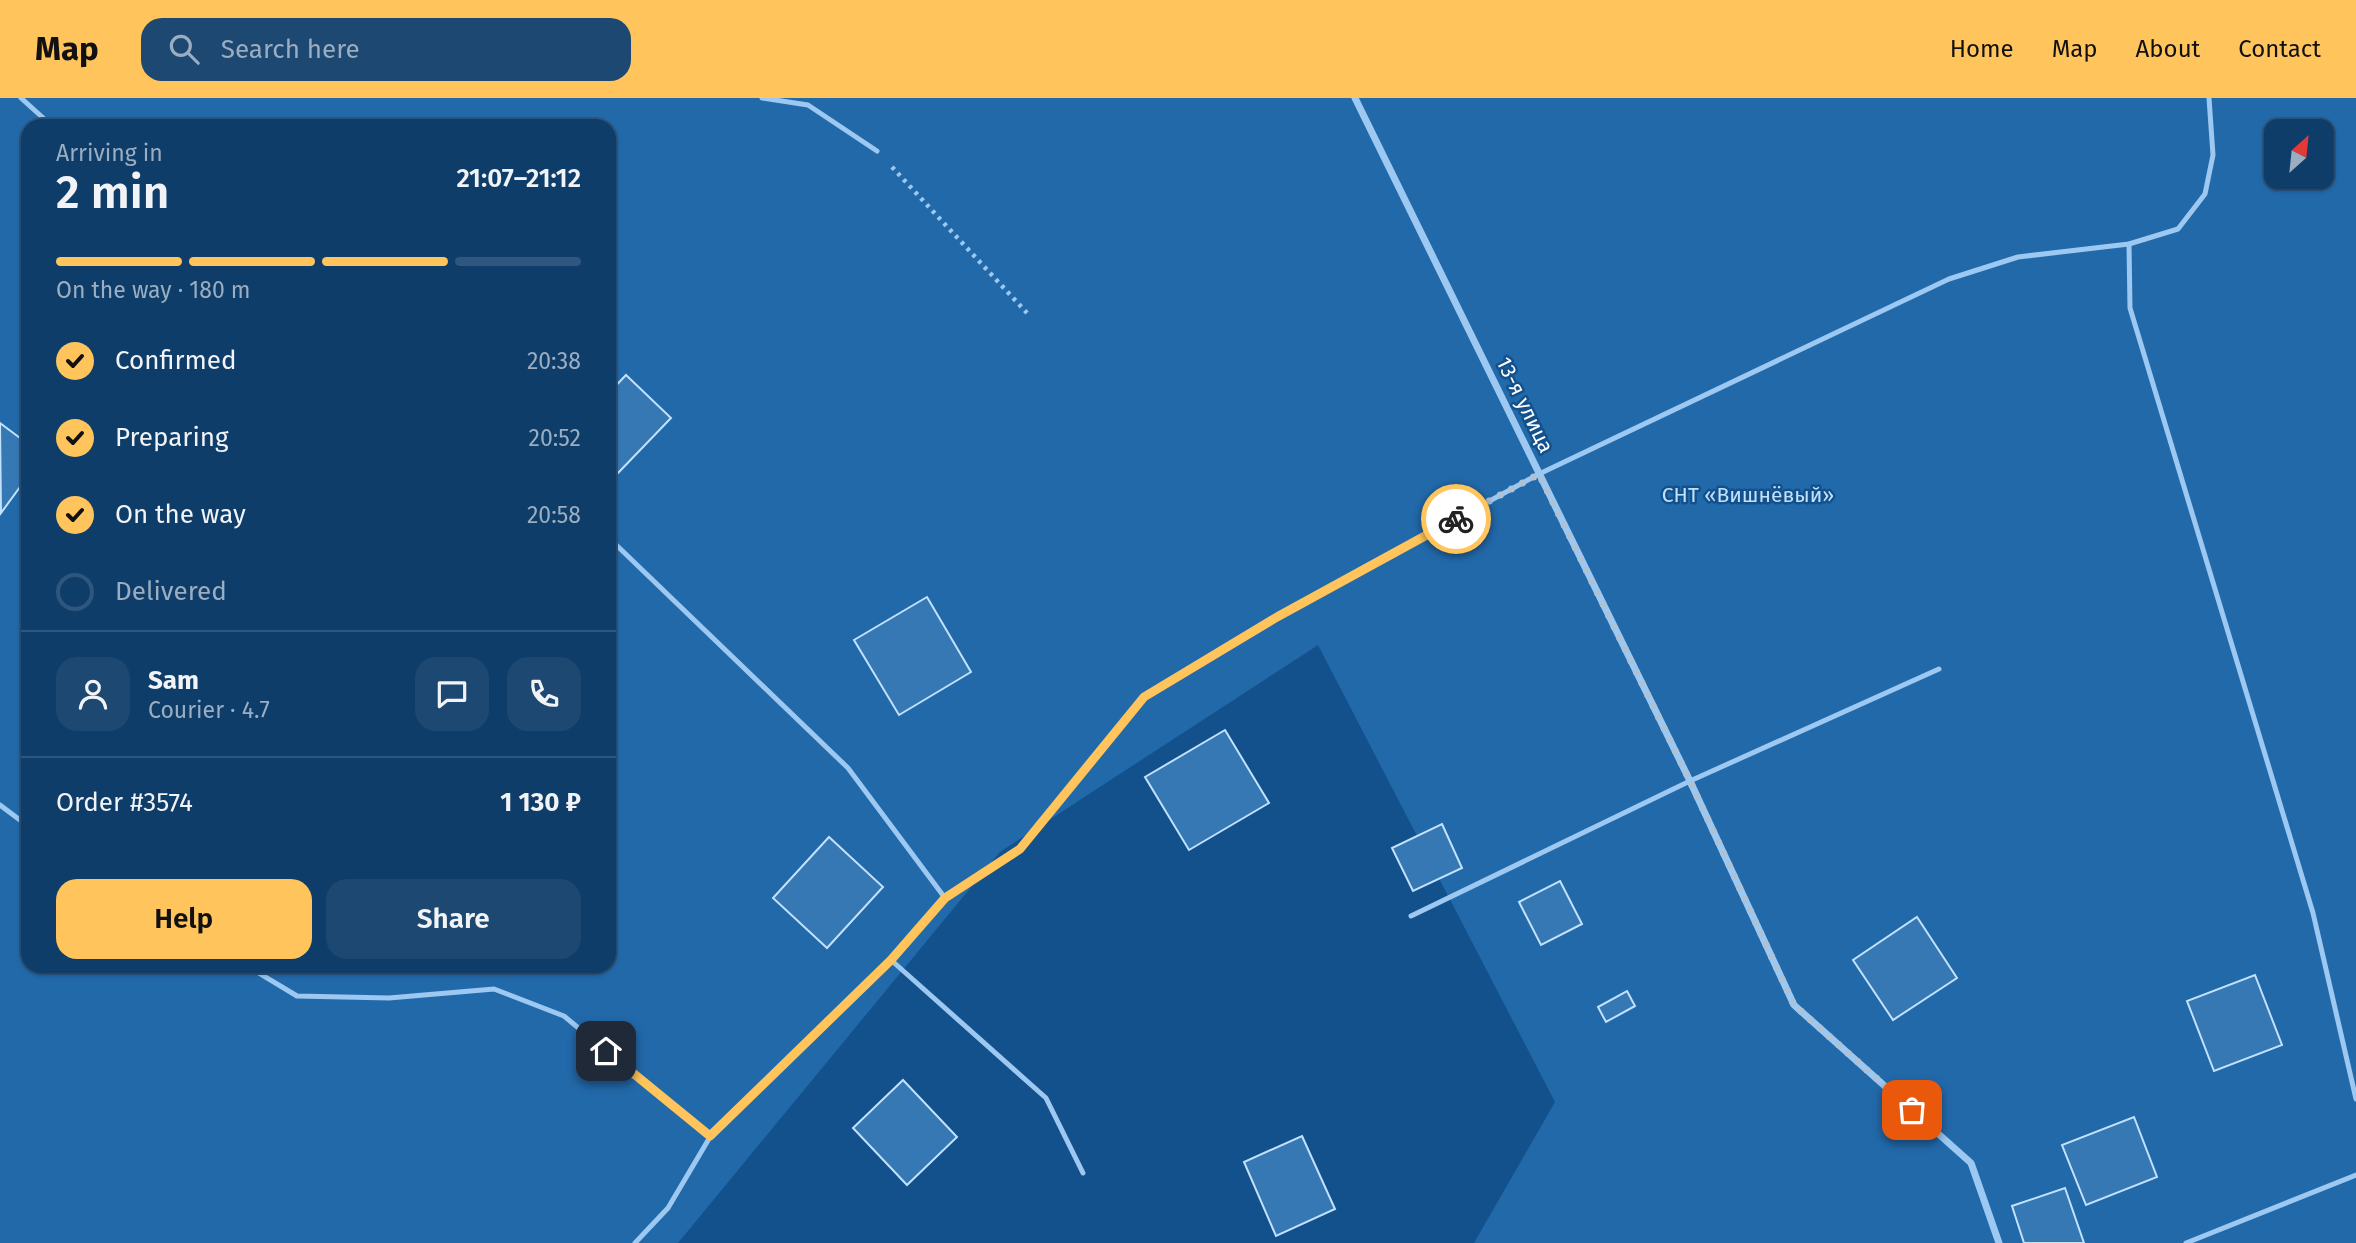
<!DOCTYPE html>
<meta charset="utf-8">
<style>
body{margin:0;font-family:"Fira Sans",sans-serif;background:#1c4872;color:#f1f3f6;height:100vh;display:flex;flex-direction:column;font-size:26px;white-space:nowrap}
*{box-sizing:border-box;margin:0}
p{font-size:23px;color:#9baec1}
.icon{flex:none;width:38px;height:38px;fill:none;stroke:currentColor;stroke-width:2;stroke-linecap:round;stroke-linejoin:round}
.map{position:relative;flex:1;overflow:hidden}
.sheet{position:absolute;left:21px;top:21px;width:595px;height:854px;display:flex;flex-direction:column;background:#0e3d6a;border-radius:21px;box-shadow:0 2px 5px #0004,0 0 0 2px #2e567e}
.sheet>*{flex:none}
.needle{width:46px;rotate:27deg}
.controls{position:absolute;left:2264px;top:21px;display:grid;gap:14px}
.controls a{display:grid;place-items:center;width:70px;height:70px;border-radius:14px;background:#0e3d6a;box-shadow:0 2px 5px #0004,0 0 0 2px #2e567e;font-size:35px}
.pin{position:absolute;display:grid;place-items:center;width:60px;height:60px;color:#fff;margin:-30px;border-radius:14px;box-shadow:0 4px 10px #0006}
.courier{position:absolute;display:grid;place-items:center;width:70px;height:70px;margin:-35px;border:5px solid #ffc45b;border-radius:50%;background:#fff;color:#222;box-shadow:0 2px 9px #0007}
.overview em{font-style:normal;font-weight:600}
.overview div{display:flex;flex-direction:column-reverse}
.overview{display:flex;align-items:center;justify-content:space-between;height:119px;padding:0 35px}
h1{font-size:46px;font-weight:600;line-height:52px}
.bar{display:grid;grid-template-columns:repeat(4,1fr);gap:10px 7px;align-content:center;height:84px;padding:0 35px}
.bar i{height:9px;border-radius:5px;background:#2e567e}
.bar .on{background:#ffc45b}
.bar p{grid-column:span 4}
.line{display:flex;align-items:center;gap:18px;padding:0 35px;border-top:2px solid #2e567e}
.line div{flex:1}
.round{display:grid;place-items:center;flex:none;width:74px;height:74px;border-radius:21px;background:#1c4872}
ol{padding:0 35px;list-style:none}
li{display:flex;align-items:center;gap:21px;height:77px}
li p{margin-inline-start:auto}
li .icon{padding:7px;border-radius:50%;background:#ffc45b;color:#111;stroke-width:4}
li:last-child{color:#9baec1}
li i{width:38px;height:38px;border:4px solid #2e567e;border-radius:50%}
.primary-button{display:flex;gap:14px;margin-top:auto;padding:14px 35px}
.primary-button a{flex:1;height:80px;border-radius:21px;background:#ffc45b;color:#111;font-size:28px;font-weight:600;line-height:80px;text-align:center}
.primary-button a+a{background:#1c4872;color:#f1f3f6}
header{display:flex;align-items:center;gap:42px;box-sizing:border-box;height:98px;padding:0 35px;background:#ffc45b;color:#111}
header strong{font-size:33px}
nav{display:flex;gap:38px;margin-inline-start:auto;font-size:24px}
.search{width:490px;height:63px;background:#1c4872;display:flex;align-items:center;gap:18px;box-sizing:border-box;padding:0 24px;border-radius:21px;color:#9baec1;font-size:26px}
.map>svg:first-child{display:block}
.green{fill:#2269aa;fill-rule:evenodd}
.building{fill:#3678b4;stroke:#c2e1fc;stroke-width:2}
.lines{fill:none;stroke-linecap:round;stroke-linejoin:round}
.path{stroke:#9cc8f1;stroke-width:4.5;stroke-dasharray:3.5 5;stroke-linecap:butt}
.service{stroke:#9cc8f1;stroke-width:5}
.minor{stroke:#9cc8f1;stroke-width:7}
.done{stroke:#acc2d7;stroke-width:7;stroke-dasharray:0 12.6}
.route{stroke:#ffc45b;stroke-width:9}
.labels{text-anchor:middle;stroke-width:5;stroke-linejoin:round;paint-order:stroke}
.street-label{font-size:21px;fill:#fff;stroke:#13518d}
.park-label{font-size:21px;fill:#c2e1fc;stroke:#13518d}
</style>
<header>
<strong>Map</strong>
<div class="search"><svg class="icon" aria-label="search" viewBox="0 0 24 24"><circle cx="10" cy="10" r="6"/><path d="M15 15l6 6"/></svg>Search here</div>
<nav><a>Home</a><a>Map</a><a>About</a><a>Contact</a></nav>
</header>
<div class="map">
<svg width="2356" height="1145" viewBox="0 0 2356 1145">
<rect width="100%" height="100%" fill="#13518d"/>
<path class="green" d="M0 0H2356V1145H1474L1555 1004 1318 547 1000 754 678 1145H0ZM28 28H609V868H28ZM2277 33H2322V79H2277Z"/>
<g class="building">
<polygon points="626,277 671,320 617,376 609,369 609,295"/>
<polygon points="0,325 28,346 28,378 1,415"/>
<polygon points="927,499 971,574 899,617 854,542"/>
<polygon points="1225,632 1269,705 1189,752 1145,679"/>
<polygon points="1442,726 1462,770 1413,793 1392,750"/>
<polygon points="829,739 883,789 827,850 773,800"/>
<polygon points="1560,783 1582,826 1541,847 1519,804"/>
<polygon points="1917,819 1957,880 1893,922 1853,862"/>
<polygon points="2255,877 2282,947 2214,973 2187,903"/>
<polygon points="1627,893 1635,908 1606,924 1598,909"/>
<polygon points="903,982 957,1039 907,1087 853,1030"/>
<polygon points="2134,1019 2157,1079 2086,1107 2062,1047"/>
<polygon points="1302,1038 1335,1111 1276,1138 1244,1064"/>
<polygon points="2065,1090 2084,1145 2024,1145 2012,1108"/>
</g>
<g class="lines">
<polyline class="path" points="892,69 1027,215"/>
<g class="service">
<polyline points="21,0 52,28"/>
<polyline points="762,0 808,7 877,53"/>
<polyline points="2129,146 2130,210 2313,815 2356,1001"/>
<polyline points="609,440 848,670 945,800"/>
<polyline points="0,707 28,728"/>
<polyline points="1411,818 1690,683 1939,571"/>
<polyline points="891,862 1046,1000 1083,1075"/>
<polyline points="247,868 297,898 389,900 494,891 564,918 710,1039"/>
<polyline points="635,1145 668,1110 710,1039 891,862 945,800 1020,751 1144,599 1277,519 1539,376 1949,181 2018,159 2129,146 2178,131 2205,96 2213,57 2209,0"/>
<polyline points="2186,1145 2356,1077"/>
</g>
<polyline class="minor" points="1355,0 1690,683 1794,907 1971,1065 1999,1145"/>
</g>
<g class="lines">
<polyline class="done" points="1456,421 1539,376 1690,683 1794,907 1912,1012"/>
<polyline class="route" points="606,953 710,1038 891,862 945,800 1020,751 1144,599 1277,519 1456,421"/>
</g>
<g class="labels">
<g class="street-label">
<text transform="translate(1525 307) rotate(64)" y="7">13-я улица</text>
</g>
<g class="park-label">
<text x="1748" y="404">СНТ «Вишнёвый»</text>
</g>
</g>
</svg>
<div class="controls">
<a><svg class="needle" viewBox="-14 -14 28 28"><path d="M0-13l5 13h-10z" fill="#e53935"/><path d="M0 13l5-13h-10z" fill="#9baec1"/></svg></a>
</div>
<div class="pin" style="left:1912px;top:1012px;background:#ea580c"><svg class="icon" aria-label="bag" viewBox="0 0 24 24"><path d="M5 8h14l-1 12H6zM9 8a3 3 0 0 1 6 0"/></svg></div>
<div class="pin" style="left:606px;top:953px;background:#1f2937"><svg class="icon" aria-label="home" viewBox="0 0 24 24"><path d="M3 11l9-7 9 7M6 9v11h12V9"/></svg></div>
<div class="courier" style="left:1456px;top:421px"><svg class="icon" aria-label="bike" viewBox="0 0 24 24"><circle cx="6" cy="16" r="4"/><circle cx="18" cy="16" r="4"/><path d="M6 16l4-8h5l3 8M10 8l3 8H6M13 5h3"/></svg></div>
<section class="sheet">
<div class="overview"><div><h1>2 min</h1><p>Arriving in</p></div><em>21:07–21:12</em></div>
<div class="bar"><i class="on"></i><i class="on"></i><i class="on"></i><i></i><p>On the way · 180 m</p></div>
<ol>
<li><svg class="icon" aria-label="check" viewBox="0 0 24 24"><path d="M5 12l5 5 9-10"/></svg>Confirmed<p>20:38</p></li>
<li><svg class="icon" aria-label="check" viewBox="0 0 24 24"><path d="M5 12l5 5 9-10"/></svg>Preparing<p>20:52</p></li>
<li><svg class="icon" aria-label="check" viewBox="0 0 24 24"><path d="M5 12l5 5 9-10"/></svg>On the way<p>20:58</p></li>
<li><i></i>Delivered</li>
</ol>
<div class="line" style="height:126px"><a class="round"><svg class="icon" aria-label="person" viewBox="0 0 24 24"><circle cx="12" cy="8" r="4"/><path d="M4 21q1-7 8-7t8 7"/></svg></a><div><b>Sam</b><p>Courier · 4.7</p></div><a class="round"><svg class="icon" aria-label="chat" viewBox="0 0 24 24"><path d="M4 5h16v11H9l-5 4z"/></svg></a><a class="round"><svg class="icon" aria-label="phone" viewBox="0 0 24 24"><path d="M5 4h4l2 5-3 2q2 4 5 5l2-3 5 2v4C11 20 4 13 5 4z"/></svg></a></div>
<div class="line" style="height:91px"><div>Order #3574</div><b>1 130 ₽</b></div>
<div class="primary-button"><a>Help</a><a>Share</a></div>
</section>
</div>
